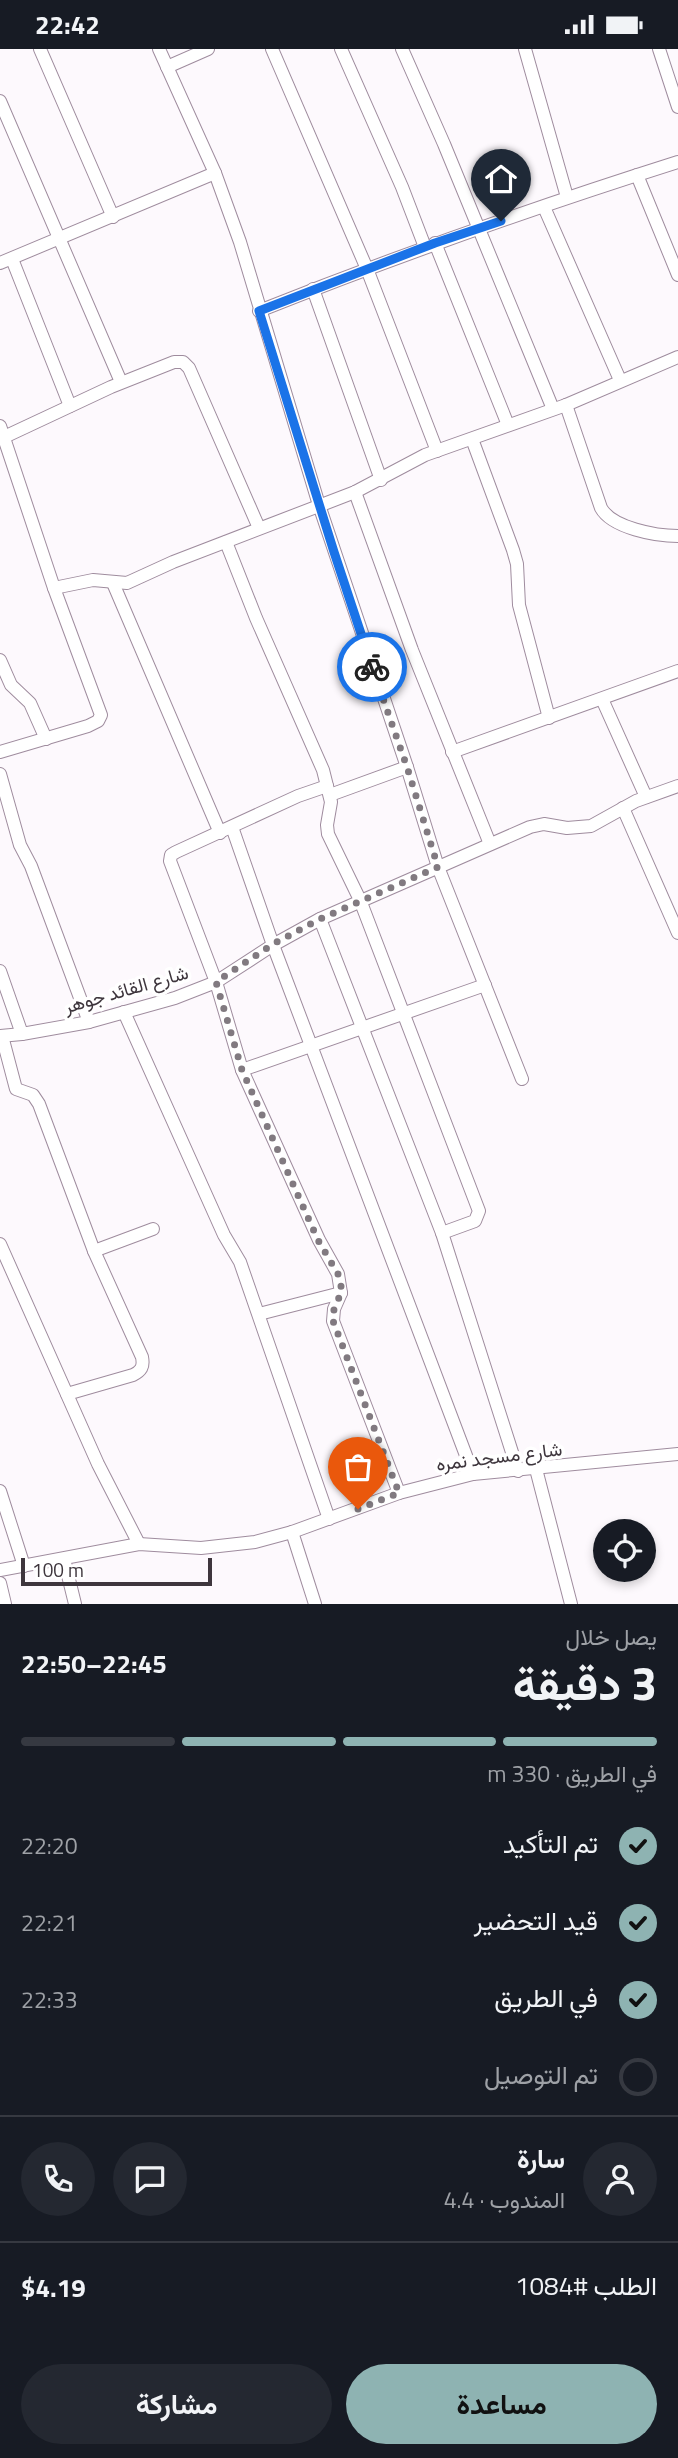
<!DOCTYPE html>
<html lang="ar">
<meta charset="utf-8">
<style>
body{margin:0;font-family:"Titillium Web",Vazirmatn,sans-serif;background:#242831;color:#f1f3f6;direction:rtl;height:100vh;display:flex;flex-direction:column;font-size:26px;white-space:nowrap}
*{box-sizing:border-box;margin:0}
p{font-size:23px;color:#9ea1a6}
.icon{flex:none;width:38px;height:38px;fill:none;stroke:currentColor;stroke-width:2;stroke-linecap:round;stroke-linejoin:round}
.map{position:relative;height:1555px;overflow:hidden;direction:ltr}
.details{display:flex;flex-direction:column;background:#171b24;flex:1}
.details>*{flex:none}
.tools{position:absolute;left:593px;top:1470px;display:grid;gap:14px}
.tools a{display:grid;place-items:center;width:63px;height:63px;border-radius:50%;background:#171b24;box-shadow:0 4px 10px #0003;font-size:35px}
.scale{position:absolute;left:21px;bottom:18px;width:191px;box-sizing:border-box;padding-left:7px;border:4px solid #3e363d;border-top:0;font-size:19px;line-height:24px;white-space:nowrap;color:#3e363d;-webkit-text-stroke:5px #fff;paint-order:stroke}
.pin{position:absolute;display:grid;place-items:center;width:60px;height:60px;color:#fff;margin:-72px -30px;border-radius:50% 50% 50% 0;rotate:-45deg;box-shadow:0 0 7px #0007}
.pin .icon{rotate:45deg}
.courier{position:absolute;display:grid;place-items:center;width:70px;height:70px;margin:-35px;border:5px solid #1a73e8;border-radius:50%;background:#fff;color:#222;box-shadow:0 2px 9px #0007}
.headline em{font-style:normal;font-weight:700}
.headline div{display:flex;flex-direction:column-reverse}
.headline{display:flex;align-items:center;justify-content:space-between;height:119px;padding:0 21px}
h1{font-size:46px;font-weight:700;line-height:52px}
.bar{display:grid;grid-template-columns:repeat(4,1fr);gap:10px 7px;align-content:center;height:84px;padding:0 21px}
.bar i{height:9px;border-radius:5px;background:#363941}
.bar .active{background:#8eb3b2}
.bar p{grid-column:span 4}
.line{display:flex;align-items:center;gap:18px;padding:0 21px;border-top:2px solid #363941}
.line div{flex:1}
.round{display:grid;place-items:center;flex:none;width:74px;height:74px;border-radius:37px;background:#242831}
ol{padding:0 21px;list-style:none}
li{display:flex;align-items:center;gap:21px;height:77px}
li p{margin-inline-start:auto}
li .icon{padding:7px;border-radius:50%;background:#8eb3b2;color:#111;stroke-width:4}
li:last-child{color:#9ea1a6}
li i{width:38px;height:38px;border:4px solid #363941;border-radius:50%}
.primary-button{display:flex;gap:14px;margin-top:auto;padding:14px 21px}
.primary-button a{flex:1;height:80px;border-radius:42px;background:#8eb3b2;color:#111;font-size:28px;font-weight:700;line-height:80px;text-align:center}
.primary-button a+a{background:#242831;color:#f1f3f6}
.status{display:flex;justify-content:space-between;align-items:center;height:49px;padding:0 35px;background:#171b24;direction:ltr}
.status svg{height:19px;fill:currentColor}
.map>svg:first-child{display:block}
.lines{fill:none;stroke-linecap:round;stroke-linejoin:round}
.minor-casing{stroke:#9f8c9e;stroke-width:14}
.minor{stroke:#fff;stroke-width:12}
.done{stroke:#817a80;stroke-width:7;stroke-dasharray:0 12.6}
.route{stroke:#1a73e8;stroke-width:9}
.labels{text-anchor:middle;stroke-width:7;stroke-linejoin:round;paint-order:stroke}
.street-label{font-size:19px;fill:#3e363d;stroke:#fff}
</style>
<div class="status"><b>22:42</b><svg viewBox="0 0 49 12"><path d="M0 12V9h3v3zM5 12V6h3v6zM10 12V3h3v9zM15 12V0h3v12zM26 1h20v11H26zM47 4h2v5h-2z"/></svg></div>
<div class="map">
<svg width="678" height="1555" viewBox="0 0 678 1555">
<rect width="100%" height="100%" fill="#fdf9fd"/>
<g class="lines">
<g class="minor-casing">
<g id="minor">
<polyline points="40,0 113,168"/>
<polyline points="159,0 215,124 240,193 319,456 407,718 438,818 522,1030"/>
<polyline points="272,0 367,220 437,402"/>
<polyline points="341,0 402,138 425,198"/>
<polyline points="402,0 444,95 553,360"/>
<polyline points="525,0 567,148"/>
<polyline points="659,0 678,58"/>
<polyline points="167,18 208,0"/>
<polyline points="0,52 121,333"/>
<polyline points="637,126 678,226"/>
<polyline points="544,158 620,331"/>
<polyline points="435,194 508,376"/>
<polyline points="12,210 70,357"/>
<polyline points="0,214 215,124"/>
<polyline points="313,240 381,431"/>
<path d="M259 262C397 207 536 158 678 113"/>
<path d="M566 356 601 459C612 479 656 487 678 487"/>
<polyline points="0,377 54,539 101,666 98,672 88,677 0,703"/>
<polyline points="0,390 111,338 174,313 183,313 189,319 259,479"/>
<polyline points="472,390 513,501 517,515 519,556 549,669"/>
<polyline points="355,443 412,601 490,795"/>
<polyline points="226,493 256,569 323,721 331,753 327,776 328,785 360,851 479,1162 475,1172 442,1184"/>
<polyline points="113,534 220,784"/>
<polyline points="54,539 93,531 127,534 173,513 355,443 425,406 566,356 678,308"/>
<polyline points="0,611 11,636 30,654 46,690"/>
<polyline points="602,650 646,748"/>
<polyline points="452,703 678,622"/>
<polyline points="0,725 20,796 31,817 89,973"/>
<polyline points="327,737 298,747 176,803 171,806 170,812 216,933 242,1021 319,1191 338,1225 341,1244 334,1260 333,1272 399,1444"/>
<polyline points="330,746 407,718"/>
<polyline points="623,759 678,884"/>
<polyline points="232,778 273,896 473,1425"/>
<polyline points="320,870 442,1184 518,1422"/>
<polyline points="0,922 22,985"/>
<polyline points="124,963 224,1186 240,1213 329,1470"/>
<polyline points="0,987 22,985 89,973 175,949 216,933 273,896 320,870 530,778 544,775 567,779 591,777 636,752 678,737"/>
<path d="M2 987 16 1040 33 1046 39 1055 94 1202 142 1308C144 1318 141 1322 133 1326L67 1345"/>
<polyline points="242,1021 485,936"/>
<polyline points="0,1195 98,1415 139,1495"/>
<polyline points="94,1202 153,1180"/>
<polyline points="259,1265 341,1244"/>
<polyline points="536,1420 571,1555"/>
<polyline points="0,1442 24,1517"/>
<polyline points="292,1483 315,1555"/>
<polyline points="64,1510 75,1555"/>
<polyline points="0,1521 139,1495 201,1499 255,1493 292,1483 399,1444 473,1425 678,1405"/>
<polyline points="0,1534 5,1555"/>
</g>
</g>
<use href="#minor" class="minor"/>
</g>
<g class="lines">
<polyline class="done" points="358,1460 399,1444 333,1272 334,1260 341,1244 341,1235 338,1225 318,1191 242,1021 216,933 273,895 320,870 438,818 407,718 372,618"/>
<polyline class="route" points="372,618 334,503 259,262 435,194 501,172"/>
</g>
<g class="labels">
<g class="street-label">
<text transform="translate(126 940) rotate(-16)" y="7">شارع القائد جوهر</text>
<text transform="translate(499 1407) rotate(-7)" y="7">شارع مسجد نمره</text>
</g>
</g>
</svg>
<div class="tools">
<a><svg class="icon" aria-label="locate" viewBox="0 0 24 24"><circle cx="12" cy="12" r="6"/><path d="M12 2v4M12 18v4M2 12h4M18 12h4"/></svg></a>
</div>
<div class="scale">100 m</div>
<div class="pin" style="left:358px;top:1460px;background:#ea580c"><svg class="icon" aria-label="bag" viewBox="0 0 24 24"><path d="M5 8h14l-1 12H6zM9 8a3 3 0 0 1 6 0"/></svg></div>
<div class="pin" style="left:501px;top:172px;background:#1f2937"><svg class="icon" aria-label="home" viewBox="0 0 24 24"><path d="M3 11l9-7 9 7M6 9v11h12V9"/></svg></div>
<div class="courier" style="left:372px;top:618px"><svg class="icon" aria-label="bike" viewBox="0 0 24 24"><circle cx="6" cy="16" r="4"/><circle cx="18" cy="16" r="4"/><path d="M6 16l4-8h5l3 8M10 8l3 8H6M13 5h3"/></svg></div>
</div>
<section class="details">
<div class="headline"><div><h1>3 دقيقة</h1><p>يصل خلال</p></div><em>22:45–22:50</em></div>
<div class="bar"><i class="active"></i><i class="active"></i><i class="active"></i><i></i><p>في الطريق · 330 m</p></div>
<ol>
<li><svg class="icon" aria-label="check" viewBox="0 0 24 24"><path d="M5 12l5 5 9-10"/></svg>تم التأكيد<p>22:20</p></li>
<li><svg class="icon" aria-label="check" viewBox="0 0 24 24"><path d="M5 12l5 5 9-10"/></svg>قيد التحضير<p>22:21</p></li>
<li><svg class="icon" aria-label="check" viewBox="0 0 24 24"><path d="M5 12l5 5 9-10"/></svg>في الطريق<p>22:33</p></li>
<li><i></i>تم التوصيل</li>
</ol>
<div class="line" style="height:126px"><a class="round"><svg class="icon" aria-label="person" viewBox="0 0 24 24"><circle cx="12" cy="8" r="4"/><path d="M4 21q1-7 8-7t8 7"/></svg></a><div><b>سارة</b><p>المندوب · 4.4</p></div><a class="round"><svg class="icon" aria-label="chat" viewBox="0 0 24 24"><path d="M4 5h16v11H9l-5 4z"/></svg></a><a class="round"><svg class="icon" aria-label="phone" viewBox="0 0 24 24"><path d="M5 4h4l2 5-3 2q2 4 5 5l2-3 5 2v4C11 20 4 13 5 4z"/></svg></a></div>
<div class="line" style="height:91px"><div>الطلب #1084</div><b>$4.19</b></div>
<div class="primary-button"><a>مساعدة</a><a>مشاركة</a></div>
</section>
